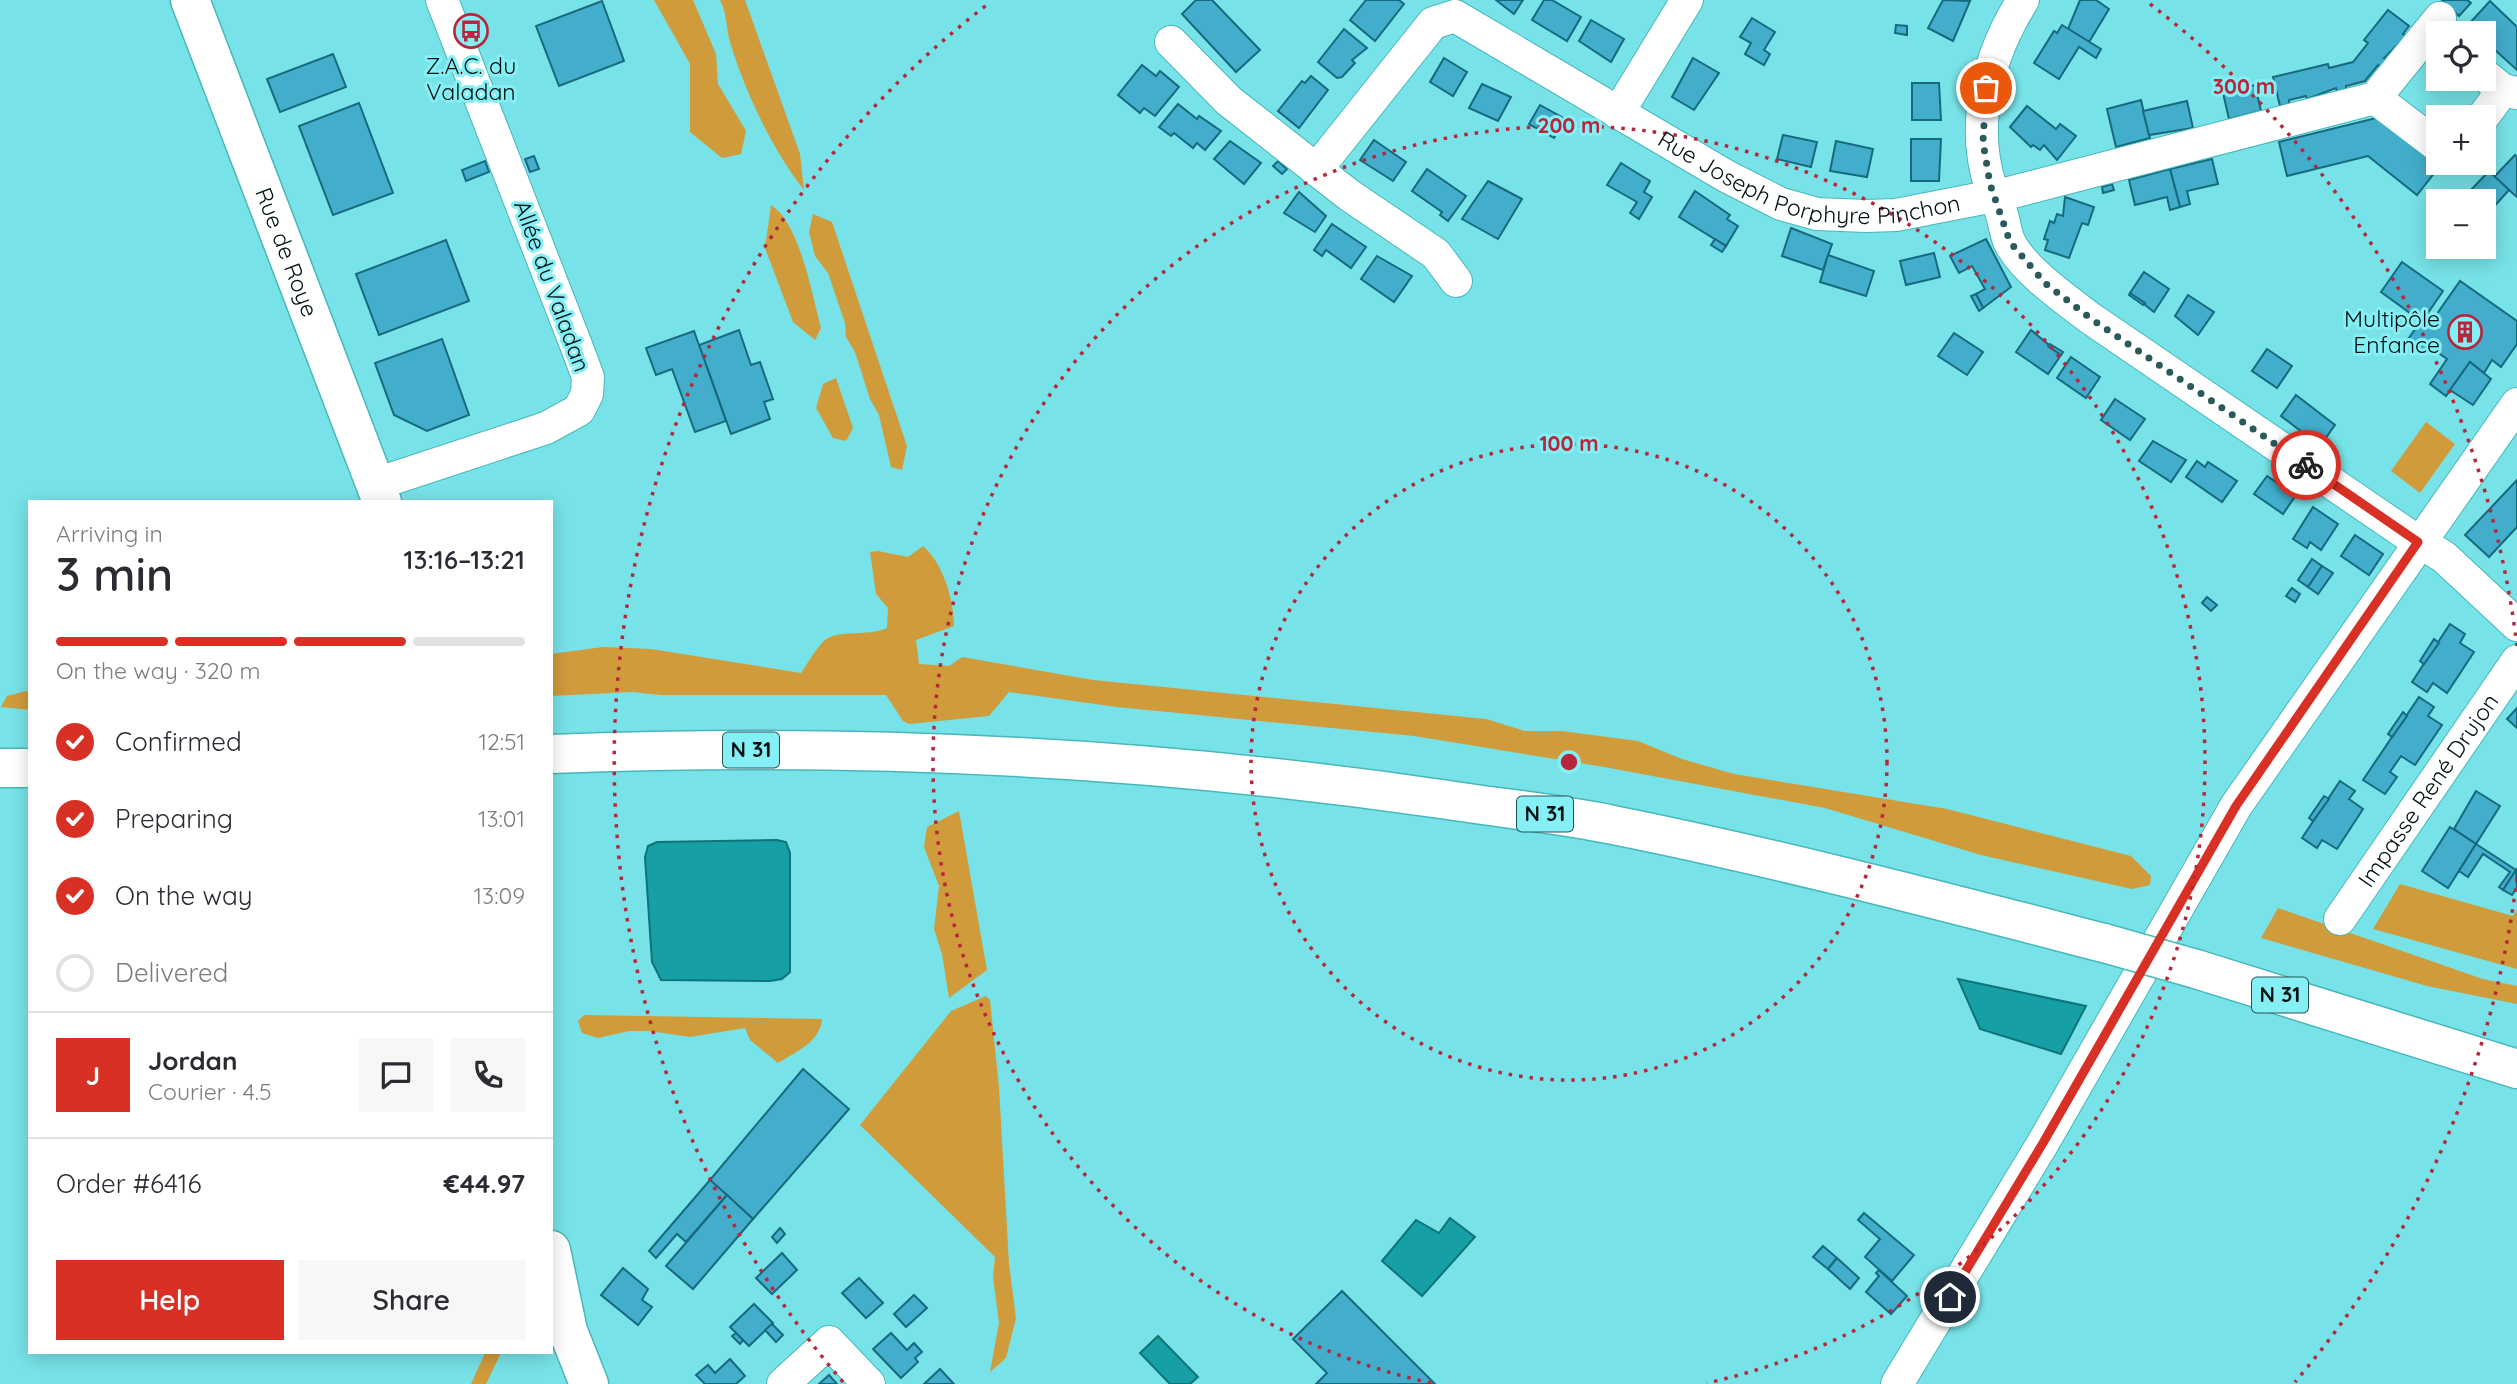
<!DOCTYPE html>
<meta charset="utf-8">
<style>
body{margin:0;font-family:Quicksand,sans-serif;background:#f7f7f7;color:#2b2b33;height:100vh;display:flex;flex-direction:column;font-size:26px;white-space:nowrap}
*{box-sizing:border-box;margin:0}
p{font-size:23px;color:#7c7c81}
.icon{flex:none;width:38px;height:38px;fill:none;stroke:currentColor;stroke-width:2;stroke-linecap:round;stroke-linejoin:round}
.map{position:relative;flex:1;overflow:hidden}
.details{position:absolute;left:28px;top:500px;width:525px;height:854px;display:flex;flex-direction:column;background:#fff;border-radius:0px;box-shadow:0 4px 18px #0003}
.details>*{flex:none}
.tools{position:absolute;left:2426px;top:21px;display:grid;gap:14px}
.tools a{display:grid;place-items:center;width:70px;height:70px;border-radius:0px;background:#fff;box-shadow:0 4px 18px #0003;font-size:35px}
.pin{position:absolute;display:grid;place-items:center;width:60px;height:60px;color:#fff;margin:-30px;border:4px solid #fff;border-radius:50%;box-shadow:0 2px 7px #0007}
.courier{position:absolute;display:grid;place-items:center;width:70px;height:70px;margin:-35px;border:5px solid #d93025;border-radius:50%;background:#fff;color:#222;box-shadow:0 2px 9px #0007}
.summary em{font-style:normal;font-weight:600}
.summary div{display:flex;flex-direction:column-reverse}
.summary{display:flex;align-items:center;justify-content:space-between;height:119px;padding:0 28px}
h1{font-size:46px;font-weight:600;line-height:52px}
.bar{display:grid;grid-template-columns:repeat(4,1fr);gap:10px 7px;align-content:center;height:84px;padding:0 28px}
.bar i{height:9px;border-radius:5px;background:#e1e1e2}
.bar .active{background:#d93025}
.bar p{grid-column:span 4}
.line{display:flex;align-items:center;gap:18px;padding:0 28px;border-top:2px solid #e1e1e2}
.line div{flex:1}
.round{display:grid;place-items:center;flex:none;width:74px;height:74px;border-radius:0px;background:#f7f7f7}
ol{padding:0 28px;list-style:none}
li{display:flex;align-items:center;gap:21px;height:77px}
li p{margin-inline-start:auto}
li .icon{padding:7px;border-radius:50%;background:#d93025;color:#fff;stroke-width:4}
li:last-child{color:#7c7c81}
li i{width:38px;height:38px;border:4px solid #e1e1e2;border-radius:50%}
.action{display:flex;gap:14px;margin-top:auto;padding:14px 28px}
.action a{flex:1;height:80px;border-radius:0px;background:#d93025;color:#fff;font-size:28px;font-weight:600;line-height:80px;text-align:center}
.action a+a{background:#f7f7f7;color:#2b2b33}
.map>svg:first-child{display:block}
.green{fill:#d09b3b}
.water{fill:#169fa4;stroke:#0f7478;stroke-width:2}
.building{fill:#42aecb;stroke:#17697d;stroke-width:2}
.lines{fill:none;stroke-linecap:round;stroke-linejoin:round}
.minor-casing{stroke:#47b7bc;stroke-width:34}
.major-casing{stroke:#47b7bc;stroke-width:41}
.minor{stroke:#fff;stroke-width:32}
.major{stroke:#fff;stroke-width:38}
.major-bridge-casing{stroke:#47b7bc;stroke-width:41;stroke-linecap:butt}
.major-bridge{stroke:#fff;stroke-width:38}
.done{stroke:#2a5a5c;stroke-width:7;stroke-dasharray:0 12.6}
.route{stroke:#d93025;stroke-width:9}
.ring{fill:none;stroke:#b7263b;stroke-width:3.5;stroke-dasharray:3.5 7}
.labels{text-anchor:middle;stroke-width:6;stroke-linejoin:round;paint-order:stroke}
.shield{fill:#84f0f5;stroke:#285355;stroke-width:2}
.shield-label{font-size:21px;font-weight:bold;fill:#001011}
.poi-label{font-size:23px;fill:#001011;stroke:#84f0f5}
.street-label{font-size:23px;fill:#001011;stroke:#84f0f5}
.centre{fill:#b7263b;stroke:#84f0f5;stroke-width:3.5}
.ring-label{font-size:21px;text-anchor:middle;font-weight:bold;fill:#b7263b;stroke:#84f0f5;stroke-width:6;stroke-linejoin:round;paint-order:stroke}
</style>
<div class="map">
<svg width="2517" height="1384" viewBox="0 0 2517 1384">
<rect width="100%" height="100%" fill="#77e3e8"/>
<g class="green">
<polygon points="654,0 693,0 716,54 718,84 746,131 741,154 722,158 690,132 690,64"/>
<path d="M720 0H745L800 154 804 190C771 147 746 94 730 42 726 28 727 13 720 0Z"/>
<path d="M771 205C800 223 812 295 821 328L815 340 793 322 765 248Z"/>
<polygon points="813,214 832,222 907,446 902,470 891,467 879,415 870,399 855,352 846,337 845,323 828,273 815,256 809,232"/>
<polygon points="836,378 853,428 846,441 833,438 816,408 823,384"/>
<polygon points="2426,422 2455,444 2420,493 2391,471"/>
<path d="M923 546C943 563 954 600 954 626L916 640 919 664 949 666 962 657 1093 680 1486 719 1525 731H1561L1638 741 1682 759 1734 774 1947 809 2131 856 2151 876 2150 885 2132 889 1981 855 1825 808 1604 767 1414 736 1117 707 1009 692 989 716 909 724 903 721 886 695H661L632 692 551 696V654L603 647 651 649 801 673C808 663 816 648 825 640 839 629 868 637 887 628L888 608 876 594 870 552 878 551 908 557Z"/>
<polygon points="30,690 30,710 1,707 7,696"/>
<polygon points="959,811 987,970 949,998 942,954 934,929 939,886 924,847 927,827"/>
<polygon points="2400,884 2513,916 2517,910 2517,969 2373,929"/>
<polygon points="2278,908 2483,979 2517,986 2517,1004 2427,986 2261,938"/>
<polygon points="986,996 990,1000 999,1087 1009,1264 1016,1318 1006,1358 990,1372 999,1323 993,1277 995,1257 860,1125 951,1011"/>
<path d="M584 1015 822 1019C820 1042 796 1052 778 1063L750 1040 745 1028 690 1037 649 1031H629L598 1038 582 1033 578 1021Z"/>
<polygon points="485,1353 501,1353 486,1384 471,1384"/>
</g>
<g class="water">
<polygon points="777,840 786,842 790,853 790,972 782,979 770,981 661,980 652,962 645,857 648,846 657,842"/>
<polygon points="1958,979 2086,1006 2061,1054 1980,1029"/>
<polygon points="1450,1218 1475,1237 1422,1296 1382,1261 1416,1220 1439,1233"/>
<polygon points="1158,1336 1198,1377 1190,1384 1170,1384 1140,1353"/>
</g>
<g class="building">
<polygon points="1196,0 1212,0 1260,50 1236,72 1182,14"/>
<polygon points="1366,0 1399,0 1404,4 1375,41 1350,20"/>
<polygon points="1496,0 1523,0 1514,14"/>
<polygon points="1544,0 1552,0 1581,17 1567,41 1532,20"/>
<polygon points="1943,0 1970,1 1953,41 1928,28"/>
<polygon points="2080,0 2096,0 2109,9 2089,42 2068,29"/>
<polygon points="2442,0 2467,0 2471,3 2459,16"/>
<polygon points="602,1 624,61 559,86 536,26"/>
<polygon points="2490,1 2517,27 2517,70 2483,39 2483,33 2477,33 2468,25"/>
<polygon points="2388,10 2409,26 2403,34 2406,36 2384,58 2387,60 2381,68 2378,65 2365,81 2346,86 2346,89 2337,92 2336,88 2307,99 2306,96 2289,100 2289,104 2280,106 2273,77 2328,64 2329,68 2353,62 2368,43 2364,40"/>
<polygon points="1752,18 1775,32 1764,50 1770,54 1764,65 1745,54 1751,43 1740,37"/>
<polygon points="1591,20 1624,39 1611,62 1579,41"/>
<polygon points="1896,25 1907,26 1907,35 1895,33"/>
<polygon points="2062,25 2101,49 2096,58 2079,47 2059,79 2034,63 2054,31 2057,33"/>
<polygon points="1344,29 1367,48 1352,60 1355,63 1342,77 1337,78 1318,62"/>
<polygon points="333,54 346,87 280,112 267,79"/>
<polygon points="1444,58 1467,72 1453,96 1430,82"/>
<polygon points="1693,58 1719,73 1694,110 1672,97"/>
<polygon points="1142,65 1156,76 1160,71 1179,87 1155,116 1144,108 1140,113 1118,95"/>
<polygon points="1311,76 1328,90 1299,128 1278,111 1302,81 1305,83"/>
<polygon points="1912,83 1939,83 1941,120 1912,120"/>
<polygon points="1482,84 1511,97 1498,121 1469,108"/>
<polygon points="2255,85 2261,111 2229,119 2223,93"/>
<polygon points="2141,100 2150,138 2116,147 2107,109"/>
<polygon points="2187,101 2193,128 2149,135 2143,111"/>
<polygon points="359,103 393,193 333,215 299,126"/>
<polygon points="1178,104 1197,119 1199,116 1221,131 1205,150 1197,143 1193,148 1174,133 1171,136 1159,127"/>
<polygon points="1540,105 1565,119 1554,138 1529,124"/>
<polygon points="2027,106 2056,129 2060,124 2076,136 2057,160 2044,145 2040,150 2033,145 2031,147 2010,127"/>
<polygon points="2376,118 2439,167 2417,195 2368,156 2287,176 2279,142"/>
<polygon points="1783,135 1817,142 1811,167 1777,159"/>
<polygon points="1911,139 1941,139 1939,181 1911,181"/>
<polygon points="1374,140 1406,162 1393,181 1360,160"/>
<polygon points="1230,141 1261,163 1244,184 1214,159"/>
<polygon points="1836,141 1873,149 1867,177 1830,171"/>
<polygon points="2515,155 2517,157 2517,197 2494,177"/>
<polygon points="534,156 539,169 530,172 525,159"/>
<polygon points="2212,159 2218,184 2187,191 2190,204 2180,207 2170,169"/>
<polygon points="485,161 489,172 466,181 462,170"/>
<polygon points="1278,161 1287,169 1282,174 1273,166"/>
<polygon points="1621,163 1650,181 1644,192 1652,197 1639,219 1630,213 1637,202 1607,185"/>
<polygon points="1427,169 1466,196 1448,221 1440,215 1442,212 1412,191"/>
<polygon points="2170,169 2180,207 2170,210 2167,197 2135,205 2129,180"/>
<polygon points="2489,171 2509,190 2489,212 2483,207 2483,201 2477,201 2468,193"/>
<polygon points="1488,181 1522,199 1498,239 1462,219"/>
<polygon points="2112,184 2114,190 2103,193 2102,187"/>
<polygon points="1695,191 1730,215 1727,219 1738,226 1726,246 1679,217"/>
<polygon points="1299,192 1326,216 1315,232 1284,213"/>
<polygon points="2065,197 2094,207 2088,225 2082,223 2069,258 2045,250 2048,240 2044,239 2050,221 2054,223 2057,214 2063,216"/>
<polygon points="1332,224 1366,247 1351,268 1326,250 1322,256 1314,250"/>
<polygon points="1791,228 1832,244 1823,270 1782,256"/>
<polygon points="1715,239 1726,246 1722,252 1711,245"/>
<polygon points="1986,239 2011,287 1983,308 1976,294 1985,289 1972,266 1959,273 1950,256"/>
<polygon points="446,240 469,301 379,335 356,274"/>
<polygon points="1934,253 1940,277 1906,285 1900,261"/>
<polygon points="1828,255 1874,271 1866,296 1820,282"/>
<polygon points="1377,256 1412,276 1394,302 1361,279"/>
<polygon points="2402,262 2443,291 2428,313 2434,318 2460,281 2517,321 2517,344 2501,367 2492,360 2484,373 2470,362 2446,396 2430,384 2447,359 2427,345 2422,353 2406,342 2421,321 2381,292"/>
<polygon points="2144,272 2169,289 2154,312 2130,293"/>
<polygon points="2130,293 2145,303 2143,305 2129,295"/>
<polygon points="1976,294 1983,308 1979,311 1971,296"/>
<polygon points="2188,295 2214,312 2198,335 2175,316"/>
<polygon points="739,330 751,365 760,362 773,399 764,402 770,419 731,434 699,345"/>
<polygon points="2031,330 2061,355 2048,374 2016,352"/>
<polygon points="694,331 726,421 695,432 672,369 656,375 646,348"/>
<polygon points="1954,333 1983,352 1967,375 1938,356"/>
<polygon points="442,339 469,415 427,431 394,415 375,363"/>
<polygon points="2050,344 2063,352 2061,355 2048,346"/>
<polygon points="2267,349 2292,366 2277,388 2252,371"/>
<polygon points="2071,357 2100,377 2086,398 2057,378"/>
<polygon points="2470,362 2491,379 2473,405 2450,390"/>
<polygon points="2296,395 2335,425 2320,446 2281,416"/>
<polygon points="2115,399 2145,419 2130,440 2101,420"/>
<polygon points="2153,441 2186,460 2171,482 2139,461"/>
<polygon points="2197,461 2205,467 2208,462 2237,481 2222,502 2186,477"/>
<polygon points="2267,476 2296,495 2283,514 2254,494"/>
<polygon points="2517,480 2517,527 2489,557 2465,535"/>
<polygon points="2313,507 2338,524 2321,550 2310,542 2307,548 2293,539"/>
<polygon points="2355,535 2383,554 2369,575 2341,556"/>
<polygon points="2312,559 2322,566 2308,587 2298,580"/>
<polygon points="2322,566 2333,573 2318,594 2308,587"/>
<polygon points="2292,588 2300,594 2295,602 2286,596"/>
<polygon points="2207,597 2217,605 2211,611 2202,603"/>
<polygon points="2450,624 2465,634 2460,643 2474,652 2447,693 2433,683 2427,692 2412,682"/>
<polygon points="2434,639 2439,643 2424,664 2420,661"/>
<polygon points="2419,697 2434,707 2428,716 2442,725 2415,765 2401,756 2390,772 2397,777 2385,794 2363,780"/>
<polygon points="2517,708 2517,728 2507,719"/>
<polygon points="2403,712 2407,716 2392,737 2388,734"/>
<polygon points="2340,781 2355,791 2349,799 2363,809 2337,849 2322,840 2317,848 2302,838"/>
<polygon points="2476,791 2500,806 2476,844 2454,829"/>
<polygon points="2324,796 2329,799 2313,821 2309,818"/>
<polygon points="2450,827 2476,844 2448,888 2422,871"/>
<polygon points="2476,844 2516,870 2503,890 2499,887 2510,872 2483,854 2468,877 2459,871"/>
<polygon points="2516,870 2517,888 2512,895 2503,890"/>
<polygon points="803,1069 849,1109 753,1219 710,1180"/>
<polygon points="710,1180 727,1195 686,1242 677,1234 656,1258 649,1251"/>
<polygon points="727,1195 753,1219 693,1289 666,1266"/>
<polygon points="1864,1213 1914,1255 1892,1281 1865,1257 1880,1239 1858,1220"/>
<polygon points="780,1228 785,1234 777,1243 772,1237"/>
<polygon points="1823,1246 1837,1258 1828,1269 1813,1257"/>
<polygon points="782,1253 797,1270 772,1294 756,1278"/>
<polygon points="1837,1258 1859,1278 1850,1289 1828,1269"/>
<polygon points="623,1268 648,1289 642,1300 652,1307 638,1325 601,1295"/>
<polygon points="1879,1270 1907,1296 1891,1314 1866,1292 1879,1276 1876,1273"/>
<polygon points="859,1278 883,1303 866,1318 842,1293"/>
<polygon points="1342,1291 1435,1384 1316,1384 1327,1373 1293,1339"/>
<polygon points="914,1295 927,1308 906,1327 894,1314"/>
<polygon points="754,1304 773,1323 749,1346 730,1327"/>
<polygon points="772,1324 783,1335 776,1342 765,1330"/>
<polygon points="736,1333 743,1340 740,1344 732,1336"/>
<polygon points="891,1333 907,1350 914,1343 922,1352 915,1358 918,1362 901,1378 873,1349"/>
<polygon points="730,1359 745,1376 736,1384 705,1384 696,1375 708,1365 715,1373"/>
<polygon points="940,1369 954,1384 924,1384"/>
<polygon points="829,1375 837,1384 819,1384"/>
</g>
<g class="lines">
<g class="minor-casing">
<g id="minor">
<path d="M2023 0C1989 54 1970 121 1990 185 1993 193 1998 201 2000 209 2004 219 2005 231 2009 241 2022 269 2065 299 2090 318L2411 537 2444 557 2517 625"/>
<polyline points="1171,42 1229,101 1349,195 1436,254 1456,281"/>
<polyline points="2483,74 2503,90 2517,93"/>
<polyline points="2375,98 2438,146"/>
<polyline points="1618,113 1687,0"/>
<polyline points="2483,117 2503,90"/>
<path id="s1" d="M1316 170 1433 23 1455 16 1726 176 1781 204 1817 214 1866 216 1896 215 2009 193 2375 98 2440 18"/>
<polyline points="376,484 546,428 579,410 587,394 588,377 576,345 442,0"/>
<path id="s2" d="M2340 919 2517 661"/>
<polyline points="783,1384 829,1342 869,1384"/>
<polyline points="1897,1384 2043,1143 2236,806 2517,404"/>
</g>
</g>
<g class="major-casing">
<g id="major">
<path id="s3" d="M190 0 382 502"/>
<path d="M551 754C849 742 1146 756 1441 799 1498 808 1556 813 1613 825 1778 858 1941 901 2104 943"/>
<polyline points="0,768 30,768"/>
<polyline points="2196,969 2517,1069"/>
<polyline points="551,1250 568,1331 589,1384"/>
</g>
</g>
<use href="#minor" class="minor"/>
<use href="#major" class="major"/>
<g class="major-bridge-casing">
<polyline id="major-bridge" points="2104,943 2196,969"/>
</g>
<use href="#major-bridge" class="major-bridge"/>
</g>
<g class="lines">
<polyline class="done" points="1986,88 1983,142 1990,184 2010,242 2045,283 2090,318 2306,465"/>
<polyline class="route" points="1950,1297 2043,1143 2236,806 2418,542 2306,465"/>
</g>
<g class="ring">
<circle cx="1569" cy="762" r="318"/>
<path d="M1431 1383A636 636 0 1 1 1707 1383"/>
<path d="M2517 878A955 955 0 0 1 2295 1382M843 1382A955 955 0 0 1 988 4M2150 4A955 955 0 0 1 2517 646"/>
</g>
<defs>
<g id="bus-ring" transform="scale(1.75)"><circle r="9.5" fill="#84f0f5" stroke="#b7263b" stroke-width="1.5"/><path d="M-5-6H5V4H4V6H2V4H-2V6H-4V4H-5ZM-3.5-4V0h7V-4ZM-3.5 1.2v1.5H-2V1.2ZM2 1.2v1.5H3.5V1.2Z" fill="#b7263b"/></g>
<g id="building-ring" transform="scale(1.75)"><circle r="9.5" fill="#84f0f5" stroke="#b7263b" stroke-width="1.5"/><path d="M-4-6H4V6H1V3H-1V6H-4ZM-2.5-4.3h1.7v1.8h-1.7ZM.8-4.3h1.7v1.8H.8ZM-2.5-1h1.7V.8h-1.7ZM.8-1h1.7V.8H.8Z" fill="#b7263b"/></g>
</defs>
<g fill-rule="evenodd">
<use href="#bus-ring" x="471" y="31"/>
<use href="#building-ring" x="2465" y="332"/>
</g>
<g class="labels">
<g class="shield">
<rect x="723" y="732.5" width="56" height="35" rx="5"/>
<rect x="1517" y="796.5" width="56" height="35" rx="5"/>
<rect x="2252" y="977.5" width="56" height="35" rx="5"/>
</g>
<g class="shield-label">
<text x="751" y="757">N 31</text>
<text x="1545" y="821">N 31</text>
<text x="2280" y="1002">N 31</text>
</g>
<g class="poi-label">
<text x="471" y="74">Z.A.C. du<tspan x="471" dy="26">Valadan</tspan></text>
<text x="2440" y="327" text-anchor="end">Multipôle<tspan x="2440" dy="26">Enfance</tspan></text>
</g>
<g class="street-label">
<text dy="8" stroke="none"><textPath href="#s1" startOffset="609">Rue Joseph Porphyre Pinchon</textPath></text>
<text dy="8" stroke="none"><textPath href="#s3" startOffset="270">Rue de Roye</textPath></text>
<text transform="translate(552 286) rotate(70)" y="8">Allée du Valadan</text>
<text dy="8" stroke="none"><textPath href="#s2" startOffset="156">Impasse René Drujon</textPath></text>
</g>
</g>
<circle cx="1569" cy="762" r="10" class="centre"/>
<g class="ring-label">
<text x="2244" y="94">300 m</text>
<text x="1569" y="133">200 m</text>
<text x="1569" y="451">100 m</text>
</g>
</svg>
<div class="tools">
<a><svg class="icon" aria-label="locate" viewBox="0 0 24 24"><circle cx="12" cy="12" r="6"/><path d="M12 2v4M12 18v4M2 12h4M18 12h4"/></svg></a>
<a>+</a>
<a>−</a>
</div>
<div class="pin" style="left:1986px;top:88px;background:#ea580c"><svg class="icon" aria-label="bag" viewBox="0 0 24 24"><path d="M5 8h14l-1 12H6zM9 8a3 3 0 0 1 6 0"/></svg></div>
<div class="pin" style="left:1950px;top:1297px;background:#1f2937"><svg class="icon" aria-label="home" viewBox="0 0 24 24"><path d="M3 11l9-7 9 7M6 9v11h12V9"/></svg></div>
<div class="courier" style="left:2306px;top:465px"><svg class="icon" aria-label="bike" viewBox="0 0 24 24"><circle cx="6" cy="16" r="4"/><circle cx="18" cy="16" r="4"/><path d="M6 16l4-8h5l3 8M10 8l3 8H6M13 5h3"/></svg></div>
<section class="details">
<div class="summary"><div><h1>3 min</h1><p>Arriving in</p></div><em>13:16–13:21</em></div>
<div class="bar"><i class="active"></i><i class="active"></i><i class="active"></i><i></i><p>On the way · 320 m</p></div>
<ol>
<li><svg class="icon" aria-label="check" viewBox="0 0 24 24"><path d="M5 12l5 5 9-10"/></svg>Confirmed<p>12:51</p></li>
<li><svg class="icon" aria-label="check" viewBox="0 0 24 24"><path d="M5 12l5 5 9-10"/></svg>Preparing<p>13:01</p></li>
<li><svg class="icon" aria-label="check" viewBox="0 0 24 24"><path d="M5 12l5 5 9-10"/></svg>On the way<p>13:09</p></li>
<li><i></i>Delivered</li>
</ol>
<div class="line" style="height:126px"><b class="round" style="background:#d93025;color:#fff">J</b><div><b>Jordan</b><p>Courier · 4.5</p></div><a class="round"><svg class="icon" aria-label="chat" viewBox="0 0 24 24"><path d="M4 5h16v11H9l-5 4z"/></svg></a><a class="round"><svg class="icon" aria-label="phone" viewBox="0 0 24 24"><path d="M5 4h4l2 5-3 2q2 4 5 5l2-3 5 2v4C11 20 4 13 5 4z"/></svg></a></div>
<div class="line" style="height:91px"><div>Order #6416</div><b>€44.97</b></div>
<div class="action"><a>Help</a><a>Share</a></div>
</section>
</div>
